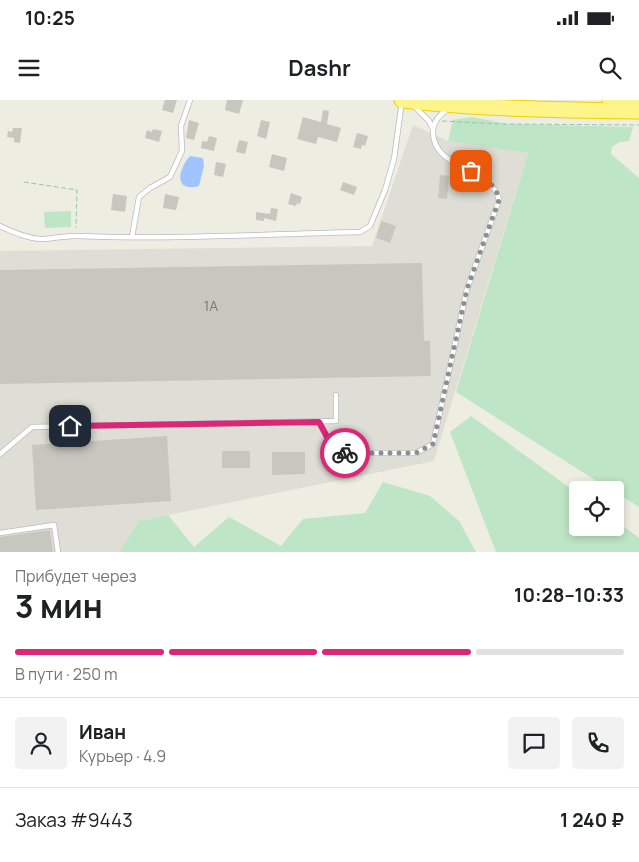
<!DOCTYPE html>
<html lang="ru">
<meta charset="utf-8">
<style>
body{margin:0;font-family:Manrope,sans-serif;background:#f2f2f2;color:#202124;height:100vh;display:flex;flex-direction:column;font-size:19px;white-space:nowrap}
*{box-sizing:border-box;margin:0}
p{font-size:16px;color:#757577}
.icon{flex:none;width:28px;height:28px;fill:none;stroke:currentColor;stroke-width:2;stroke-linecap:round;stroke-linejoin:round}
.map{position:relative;height:452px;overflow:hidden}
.sheet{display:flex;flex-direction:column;background:#fff;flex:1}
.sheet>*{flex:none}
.buttons{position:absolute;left:569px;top:381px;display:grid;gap:10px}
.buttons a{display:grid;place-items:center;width:55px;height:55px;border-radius:5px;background:#fff;box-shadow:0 2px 8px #0003;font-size:25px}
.pin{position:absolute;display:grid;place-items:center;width:42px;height:42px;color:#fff;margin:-21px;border-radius:10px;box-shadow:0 2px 8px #0006}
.courier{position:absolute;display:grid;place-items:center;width:50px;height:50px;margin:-25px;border:4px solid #db2777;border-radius:50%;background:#fff;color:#222;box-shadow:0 1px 6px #0007}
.headline em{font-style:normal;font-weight:700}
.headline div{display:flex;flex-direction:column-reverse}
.headline{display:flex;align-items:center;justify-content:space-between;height:85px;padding:0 15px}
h1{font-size:32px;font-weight:700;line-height:38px}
.bar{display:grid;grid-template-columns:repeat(4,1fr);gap:8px 5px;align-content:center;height:60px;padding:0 15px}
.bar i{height:6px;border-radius:4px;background:#e0e0e0}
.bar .selected{background:#db2777}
.bar p{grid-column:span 4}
.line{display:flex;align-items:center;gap:12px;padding:0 15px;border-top:1px solid #e0e0e0}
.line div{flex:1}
.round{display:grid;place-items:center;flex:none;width:52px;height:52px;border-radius:5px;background:#f2f2f2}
.status{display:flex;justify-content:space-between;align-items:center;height:35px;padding:0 25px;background:#fff;direction:ltr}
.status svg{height:14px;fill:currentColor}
header{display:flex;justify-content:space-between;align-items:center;height:65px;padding:0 15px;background:#fff;font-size:22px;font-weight:700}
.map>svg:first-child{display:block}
.industrial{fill:#deded6}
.green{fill:#bee5c5}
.water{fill:#a0c4ff}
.building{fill:#c8c7bf}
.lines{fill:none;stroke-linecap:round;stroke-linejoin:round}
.lane-casing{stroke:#babbc1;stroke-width:6}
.highway-casing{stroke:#efd100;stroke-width:17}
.path{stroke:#97c6ad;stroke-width:1;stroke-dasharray:5 2.5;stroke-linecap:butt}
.lane{stroke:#fff;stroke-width:4.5}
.highway{stroke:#fdf589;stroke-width:15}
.done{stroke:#8d8f8f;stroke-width:5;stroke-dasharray:0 9}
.route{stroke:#db2777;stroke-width:6}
.labels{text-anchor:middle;stroke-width:5;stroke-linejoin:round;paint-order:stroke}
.number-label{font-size:14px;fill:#76777a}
</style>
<div class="status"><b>10:25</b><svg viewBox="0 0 49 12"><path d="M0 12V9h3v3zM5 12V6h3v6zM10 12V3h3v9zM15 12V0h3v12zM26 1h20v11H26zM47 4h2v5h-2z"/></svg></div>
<header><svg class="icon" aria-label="menu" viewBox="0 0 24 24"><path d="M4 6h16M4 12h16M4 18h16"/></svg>Dashr<svg class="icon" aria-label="search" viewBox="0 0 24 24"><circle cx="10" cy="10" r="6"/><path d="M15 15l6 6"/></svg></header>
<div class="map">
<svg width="639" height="452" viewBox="0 0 639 452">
<rect width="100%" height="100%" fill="#edede2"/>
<polygon class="industrial" points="413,25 448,41 528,52 434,361 139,421 119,452 0,452 0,151 372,146"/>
<g class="green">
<polygon points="472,17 508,24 633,27 629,41 619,42 612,47 611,54 639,78 639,407 615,392 615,390 611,390 456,292 528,53 448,41 453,20"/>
<polygon points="71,111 71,127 45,128 44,112"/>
<polygon points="471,316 577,393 578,428 615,428 615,420 639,438 639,452 496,452 450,332"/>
<polygon points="383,382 430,396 459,421 476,452 119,452 139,421 168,415 194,447 229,417 281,446 303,419 365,413"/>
</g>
<path class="water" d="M190 56 203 58 204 66 199 86C172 93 179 68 190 56Z"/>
<g class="building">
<polygon points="165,0 177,0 173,13 162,10"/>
<polygon points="227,0 243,0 239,14 225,10"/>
<polygon points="323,10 329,11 327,24 341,28 337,42 318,37 316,44 297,39 303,17 321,22"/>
<polygon points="189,20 199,23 194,40 186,38"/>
<polygon points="261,20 270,22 266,39 257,36"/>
<polygon points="13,28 22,28 20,43 14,42 14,38 7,37 8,31 12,32"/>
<polygon points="153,29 162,31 159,42 145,38 147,30 152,32"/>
<polygon points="357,33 368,36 365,46 362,45 361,49 353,47"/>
<polygon points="209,36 217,38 214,51 201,48 202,41 207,42"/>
<polygon points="239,40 248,42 245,54 236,52"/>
<polygon points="272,54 287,58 284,71 269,67"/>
<polygon points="216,62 226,64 223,77 214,75"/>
<polygon points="440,75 449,76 447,99 438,98"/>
<polygon points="343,82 357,87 354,95 340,90"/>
<polygon points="291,93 302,97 300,104 297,103 296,106 288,104"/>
<polygon points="113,94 127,96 125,112 111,110"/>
<polygon points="165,94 179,97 176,110 163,108"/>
<polygon points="271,108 278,109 276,121 264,118 264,121 256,120 256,112 270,114"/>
<polygon points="381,121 396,126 390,143 376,138"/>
<polygon points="422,163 424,241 430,241 431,276 0,284 0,170"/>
<polygon points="167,336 171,401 36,410 32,345"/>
<rect x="222" y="351" width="28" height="17"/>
<polygon points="272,352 305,352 305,374 272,375"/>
<polygon points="50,430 53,452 0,452 0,437"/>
</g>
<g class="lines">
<g class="lane-casing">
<g id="lane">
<polyline points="415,7 429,21 433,29"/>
<path d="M0 126C12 132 26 138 40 139 52 139 65 135 78 136 171 140 266 134 360 132L370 126 385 90 394 59 402 1"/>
<polyline points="132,137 139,97 150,88 170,77 182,51 181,26 190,0"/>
<path d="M319 322 333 348 343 353H416L433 344 467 189 499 100C492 66 431 70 433 30 434 20 440 14 448 9"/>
<polyline points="0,354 32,327 336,321 336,295"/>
<polyline points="0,433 54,425 58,452"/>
</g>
</g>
<g class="highway-casing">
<g id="highway">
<path d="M402 0C481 9 560 10 639 11"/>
<polyline points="610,0 639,0"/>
</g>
</g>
<g class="path">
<polyline points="442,21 499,24 639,25"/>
<polyline points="24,82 77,90 76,128"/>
</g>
<use href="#lane" class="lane"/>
<use href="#highway" class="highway"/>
</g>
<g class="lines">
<path class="done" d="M345 353H416L433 344 467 189 499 100C496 84 484 79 471 71"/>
<polyline class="route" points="70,326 319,322 333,348 345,353"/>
</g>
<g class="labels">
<g class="number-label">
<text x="211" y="211">1А</text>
</g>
</g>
</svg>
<div class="buttons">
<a><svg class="icon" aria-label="locate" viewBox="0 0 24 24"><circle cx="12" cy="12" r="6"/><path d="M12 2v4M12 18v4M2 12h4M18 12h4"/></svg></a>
</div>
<div class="pin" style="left:471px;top:71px;background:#ea580c"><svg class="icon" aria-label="bag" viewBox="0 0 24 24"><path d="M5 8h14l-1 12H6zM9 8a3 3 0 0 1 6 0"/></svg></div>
<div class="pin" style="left:70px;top:326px;background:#1f2937"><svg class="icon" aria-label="home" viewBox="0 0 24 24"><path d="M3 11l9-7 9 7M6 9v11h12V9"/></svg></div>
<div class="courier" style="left:345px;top:353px"><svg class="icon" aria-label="bike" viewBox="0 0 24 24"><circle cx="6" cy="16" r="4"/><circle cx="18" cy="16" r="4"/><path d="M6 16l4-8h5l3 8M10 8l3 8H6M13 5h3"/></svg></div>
</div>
<section class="sheet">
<div class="headline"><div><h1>3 мин</h1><p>Прибудет через</p></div><em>10:28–10:33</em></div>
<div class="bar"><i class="selected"></i><i class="selected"></i><i class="selected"></i><i></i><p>В пути · 250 m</p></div>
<div class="line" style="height:90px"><a class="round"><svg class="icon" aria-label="person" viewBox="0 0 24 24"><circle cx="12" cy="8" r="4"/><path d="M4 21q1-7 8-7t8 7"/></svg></a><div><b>Иван</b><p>Курьер · 4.9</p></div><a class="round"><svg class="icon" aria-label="chat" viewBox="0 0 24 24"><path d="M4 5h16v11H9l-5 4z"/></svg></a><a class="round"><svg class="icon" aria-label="phone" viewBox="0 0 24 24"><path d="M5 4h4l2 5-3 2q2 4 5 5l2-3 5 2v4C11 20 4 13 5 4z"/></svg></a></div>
<div class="line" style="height:65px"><div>Заказ #9443</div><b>1 240 ₽</b></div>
</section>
